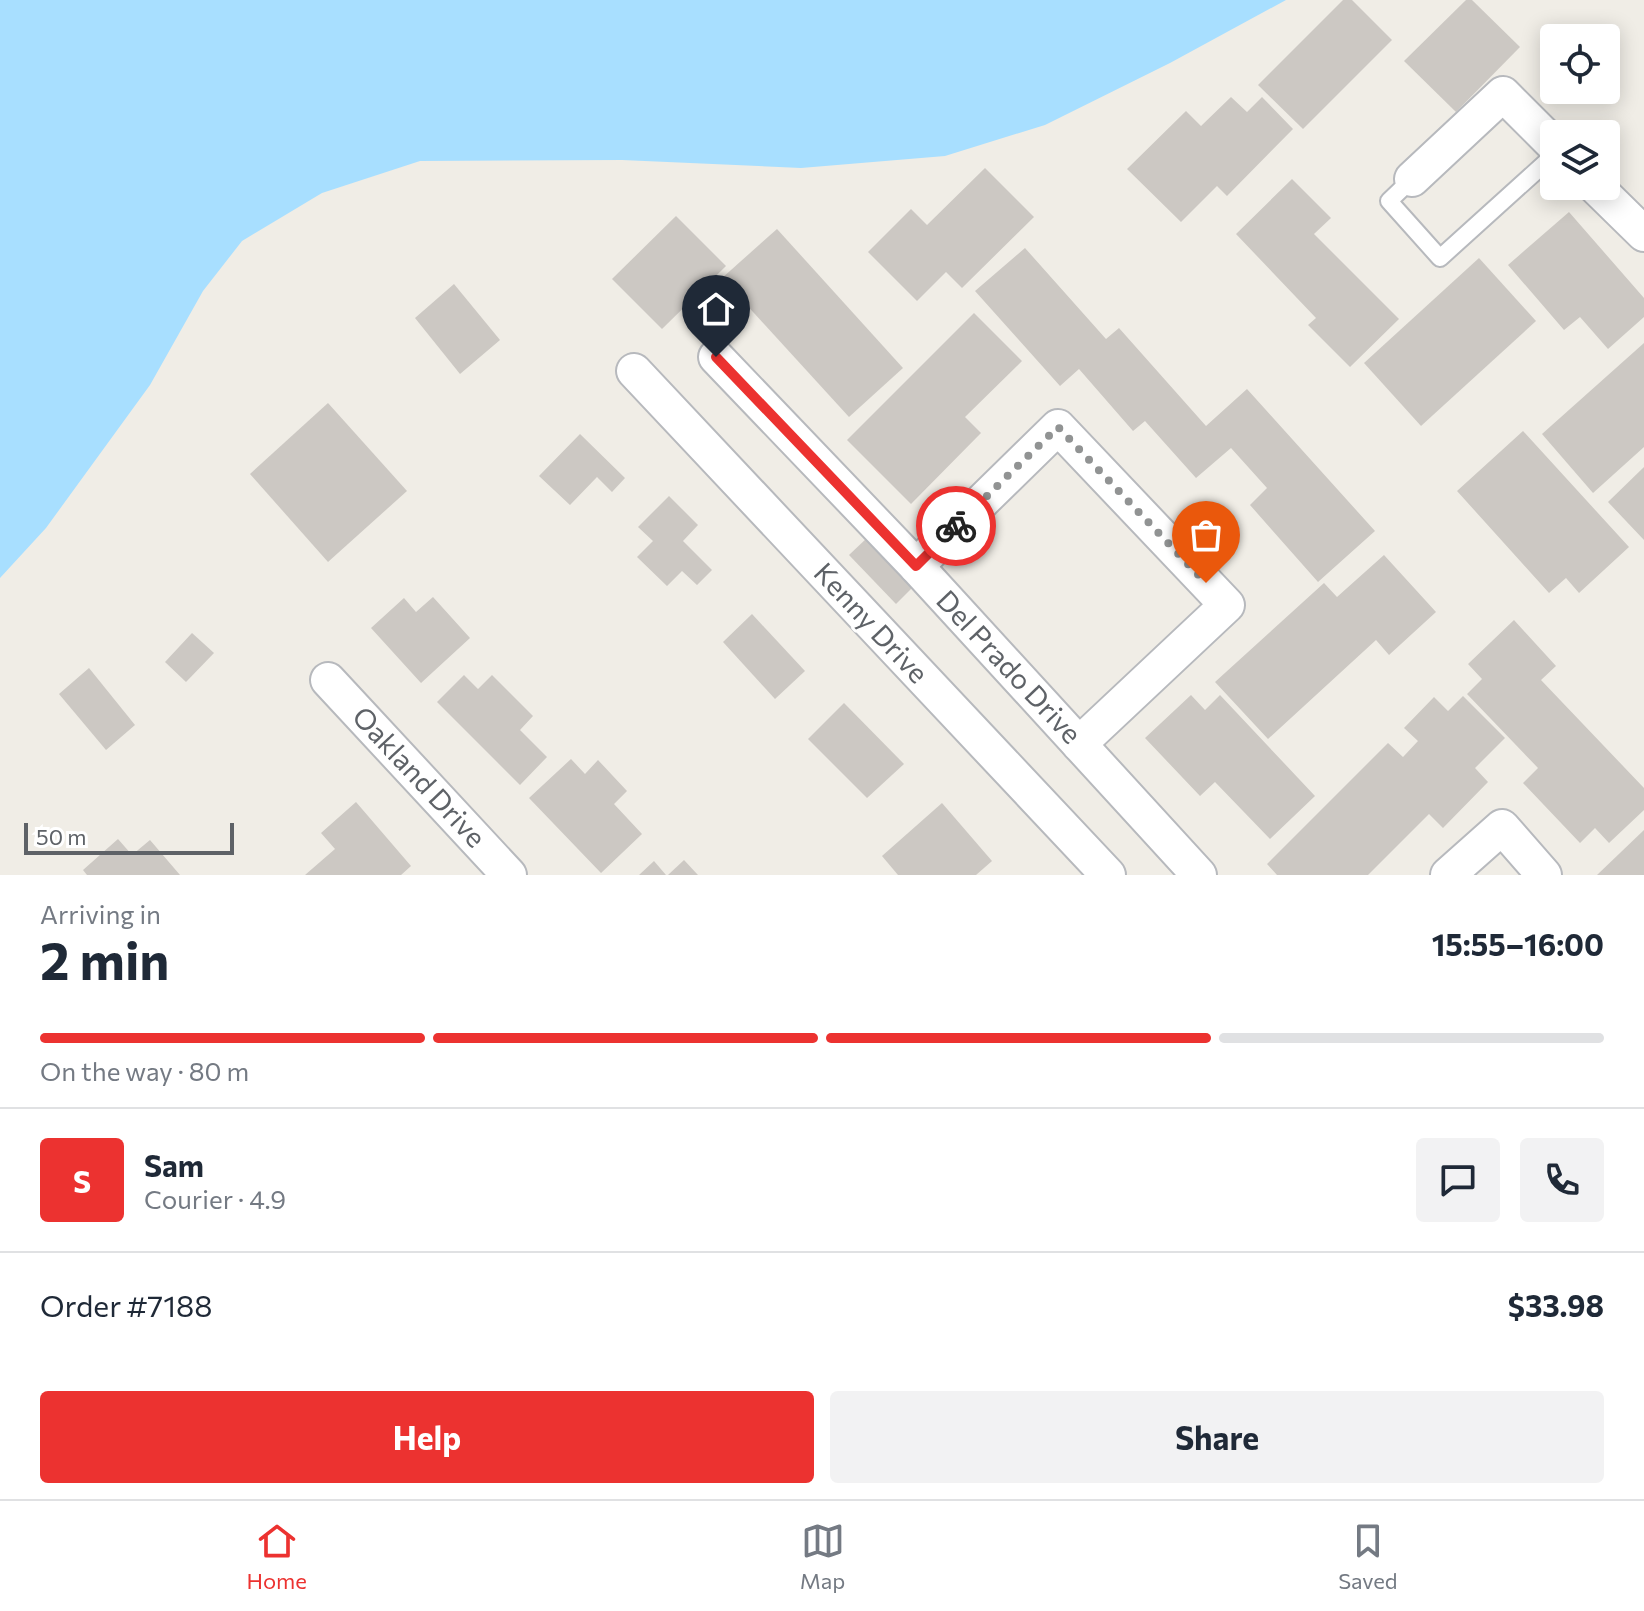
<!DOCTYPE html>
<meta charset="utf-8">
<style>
body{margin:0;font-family:Commissioner,sans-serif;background:#f2f2f3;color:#1f2937;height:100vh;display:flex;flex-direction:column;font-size:30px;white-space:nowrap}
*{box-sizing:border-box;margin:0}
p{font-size:26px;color:#747a83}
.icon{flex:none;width:44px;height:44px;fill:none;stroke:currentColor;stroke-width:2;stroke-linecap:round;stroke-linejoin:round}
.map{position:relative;height:875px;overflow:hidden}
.sheet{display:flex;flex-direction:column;background:#fff;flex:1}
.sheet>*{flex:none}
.fabs{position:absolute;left:1540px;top:24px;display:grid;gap:16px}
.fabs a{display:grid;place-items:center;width:80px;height:80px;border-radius:8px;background:#fff;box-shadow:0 4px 20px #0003;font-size:40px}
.scale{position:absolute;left:24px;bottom:20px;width:210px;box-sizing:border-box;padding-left:8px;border:4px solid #5e6267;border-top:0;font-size:22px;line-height:28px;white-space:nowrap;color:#5e6267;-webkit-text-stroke:6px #fff;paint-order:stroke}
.pin{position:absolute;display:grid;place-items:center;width:68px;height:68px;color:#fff;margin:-82px -34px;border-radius:50% 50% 50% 0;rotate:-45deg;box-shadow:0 0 8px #0007}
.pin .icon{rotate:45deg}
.courier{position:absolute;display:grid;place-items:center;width:80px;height:80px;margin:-40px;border:6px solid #ec3230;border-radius:50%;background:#fff;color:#222;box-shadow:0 2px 10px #0007}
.headline em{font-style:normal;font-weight:700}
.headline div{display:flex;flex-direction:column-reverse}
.headline{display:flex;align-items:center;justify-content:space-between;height:136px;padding:0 40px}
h1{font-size:52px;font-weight:700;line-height:60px}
.bar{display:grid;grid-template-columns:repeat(4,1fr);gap:12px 8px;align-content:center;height:96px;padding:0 40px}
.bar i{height:10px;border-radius:6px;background:#e0e1e3}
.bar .current{background:#ec3230}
.bar p{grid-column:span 4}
.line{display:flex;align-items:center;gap:20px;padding:0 40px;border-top:2px solid #e0e1e3}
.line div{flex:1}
.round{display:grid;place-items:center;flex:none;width:84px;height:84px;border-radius:8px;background:#f2f2f3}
.button{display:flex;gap:16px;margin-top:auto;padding:16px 40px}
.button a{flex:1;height:92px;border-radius:8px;background:#ec3230;color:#fff;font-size:32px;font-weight:700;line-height:92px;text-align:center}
.button a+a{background:#f2f2f3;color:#1f2937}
.menu{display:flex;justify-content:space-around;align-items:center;height:112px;border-top:2px solid #e0e1e3;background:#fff;font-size:22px;color:#747a83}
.menu a{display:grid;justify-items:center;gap:4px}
.menu .current{color:#ec3230}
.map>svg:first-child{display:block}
.water{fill:#a8dfff}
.building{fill:#ccc8c3}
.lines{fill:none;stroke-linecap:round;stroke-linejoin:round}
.service-casing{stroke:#b7b9bd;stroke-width:20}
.minor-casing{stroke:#b7b9bd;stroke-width:38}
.service{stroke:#fff;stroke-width:16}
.minor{stroke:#fff;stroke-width:34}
.done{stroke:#919393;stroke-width:8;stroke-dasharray:0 14.4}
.route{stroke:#ec3230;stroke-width:10}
.labels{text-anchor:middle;stroke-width:6;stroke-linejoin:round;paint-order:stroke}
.street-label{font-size:28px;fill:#5e6267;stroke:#fff}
</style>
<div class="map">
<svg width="1644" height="875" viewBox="0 0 1644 875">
<rect width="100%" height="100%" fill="#f0ede6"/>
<polygon class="water" points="0,0 1286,0 1170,63 1045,125 945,156 801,168 622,160 420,161 322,193 242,241 203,291 150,385 46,528 0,578"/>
<g class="building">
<polygon points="1343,0 1352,0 1392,40 1303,129 1258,85"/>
<polygon points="1466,0 1472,0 1520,47 1456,112 1404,61"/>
<polygon points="1231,97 1247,112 1262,97 1293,129 1227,196 1217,186 1181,222 1127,169 1186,111 1201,126"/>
<polygon points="985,168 1034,217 962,288 946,272 917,301 868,252 911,209 927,225"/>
<polygon points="1292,179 1331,218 1314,234 1399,319 1350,367 1308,325 1316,318 1236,234"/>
<polygon points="1569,212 1644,298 1644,317 1608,349 1580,317 1564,330 1508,265"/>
<polygon points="676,216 726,266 662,329 612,279"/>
<polygon points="777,229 903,368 849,417 722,278"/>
<polygon points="1025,248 1106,339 1119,328 1206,426 1247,389 1375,531 1318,582 1250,505 1267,488 1231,448 1196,478 1145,421 1133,431 1079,369 1060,386 975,291"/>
<polygon points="1479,258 1536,321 1421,426 1364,363"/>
<polygon points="454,284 500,340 460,374 415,318"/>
<polygon points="974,313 1022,361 965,417 981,433 911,504 847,440"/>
<polygon points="1644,343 1644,447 1593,493 1542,434"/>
<polygon points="328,403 407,491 328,562 250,474"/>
<polygon points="1523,431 1629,547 1579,593 1566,578 1549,593 1457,491"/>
<polygon points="580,434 625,478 612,492 597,477 570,505 539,476"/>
<polygon points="1644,467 1644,540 1608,502"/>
<polygon points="669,496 698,525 683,541 712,570 697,585 682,571 667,586 637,557 653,541 638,527"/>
<polygon points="868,537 914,586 896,604 849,555"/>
<polygon points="1384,555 1436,612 1389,655 1376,640 1268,739 1215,682 1324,583 1337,597"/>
<polygon points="433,597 470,638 421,683 371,628 404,598 416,612"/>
<polygon points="752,614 805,671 775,699 723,642"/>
<polygon points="1514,620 1556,666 1541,680 1644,788 1644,810 1609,843 1595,828 1580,843 1523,783 1538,768 1467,694 1482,679 1468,664"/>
<polygon points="192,633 214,653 186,682 165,662"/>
<polygon points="89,668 135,725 106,750 59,694"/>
<polygon points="464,675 478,689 492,675 533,716 520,730 547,757 520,785 437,702"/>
<polygon points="1191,695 1205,710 1220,695 1315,796 1270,839 1215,782 1200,796 1145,738"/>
<polygon points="1463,696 1505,738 1475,768 1488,782 1443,828 1429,814 1368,875 1277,875 1267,864 1388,743 1403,757 1418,741 1404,728 1434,697 1448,711"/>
<polygon points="844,703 904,764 867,798 808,739"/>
<polygon points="571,759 585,774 598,760 627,791 614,804 642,834 601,873 529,798"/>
<polygon points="356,802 411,866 401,875 305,875 335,849 321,833"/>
<polygon points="942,803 992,861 976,875 898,875 882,856"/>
<polygon points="1644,830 1644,875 1597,875"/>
<polygon points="118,839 132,855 150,840 180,875 87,875 83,870"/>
<polygon points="684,860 698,875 668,875"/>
<polygon points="654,861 666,875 639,875"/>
</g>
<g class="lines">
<g class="service-casing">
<polyline id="service" points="1412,179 1389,201 1440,258 1554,155"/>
</g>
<g class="minor-casing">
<g id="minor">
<polyline points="1412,179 1503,94 1554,145"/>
<polyline points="1595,186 1644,234"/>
<polyline points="716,357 916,566 1199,875"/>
<polyline points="634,371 1108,875"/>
<polyline points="916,566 1058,427 1227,605 1079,744"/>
<polyline points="328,680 509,875"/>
<polyline points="1448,875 1502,827 1544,875"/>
</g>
</g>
<use href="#service" class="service"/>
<use href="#minor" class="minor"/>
</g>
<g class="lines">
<polyline class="done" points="956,526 1058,427 1206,583"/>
<polyline class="route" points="716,357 916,566 956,526"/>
</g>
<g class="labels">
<g class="street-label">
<text transform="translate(871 623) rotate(47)" y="10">Kenny Drive</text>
<text transform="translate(1009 667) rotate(47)" y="10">Del Prado Drive</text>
<text transform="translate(419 777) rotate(47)" y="10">Oakland Drive</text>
</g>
</g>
</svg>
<div class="fabs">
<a><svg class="icon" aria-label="locate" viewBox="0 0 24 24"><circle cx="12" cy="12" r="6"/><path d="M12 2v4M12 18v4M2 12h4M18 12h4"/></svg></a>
<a><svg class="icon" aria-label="layers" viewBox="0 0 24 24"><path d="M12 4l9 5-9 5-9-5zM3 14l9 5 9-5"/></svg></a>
</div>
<div class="scale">50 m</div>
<div class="pin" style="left:1206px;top:583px;background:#ea580c"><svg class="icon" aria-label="bag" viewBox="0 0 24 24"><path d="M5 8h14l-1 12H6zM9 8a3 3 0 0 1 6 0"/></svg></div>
<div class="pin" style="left:716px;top:357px;background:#1f2937"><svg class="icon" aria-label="home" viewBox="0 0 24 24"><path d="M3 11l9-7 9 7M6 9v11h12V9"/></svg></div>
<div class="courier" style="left:956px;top:526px"><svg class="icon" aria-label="bike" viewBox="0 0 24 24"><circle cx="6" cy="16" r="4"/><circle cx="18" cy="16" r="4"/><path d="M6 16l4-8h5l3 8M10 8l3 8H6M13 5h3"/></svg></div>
</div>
<section class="sheet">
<div class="headline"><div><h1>2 min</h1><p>Arriving in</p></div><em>15:55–16:00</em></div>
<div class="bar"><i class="current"></i><i class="current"></i><i class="current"></i><i></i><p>On the way · 80 m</p></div>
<div class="line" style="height:144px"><b class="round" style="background:#ec3230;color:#fff">S</b><div><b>Sam</b><p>Courier · 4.9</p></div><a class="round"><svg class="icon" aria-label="chat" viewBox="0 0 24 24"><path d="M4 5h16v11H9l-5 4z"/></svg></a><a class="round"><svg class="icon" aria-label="phone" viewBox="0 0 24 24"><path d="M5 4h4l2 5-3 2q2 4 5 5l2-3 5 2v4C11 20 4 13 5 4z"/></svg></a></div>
<div class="line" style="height:104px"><div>Order #7188</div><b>$33.98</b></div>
<div class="button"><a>Help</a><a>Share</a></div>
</section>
<nav class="menu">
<a class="current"><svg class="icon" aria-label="home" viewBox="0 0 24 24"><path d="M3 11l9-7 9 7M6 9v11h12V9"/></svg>Home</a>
<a><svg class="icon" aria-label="map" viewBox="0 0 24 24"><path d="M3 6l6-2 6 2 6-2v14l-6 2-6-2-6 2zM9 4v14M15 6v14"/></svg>Map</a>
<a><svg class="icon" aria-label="saved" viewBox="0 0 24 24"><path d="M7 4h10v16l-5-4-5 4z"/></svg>Saved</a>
</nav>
